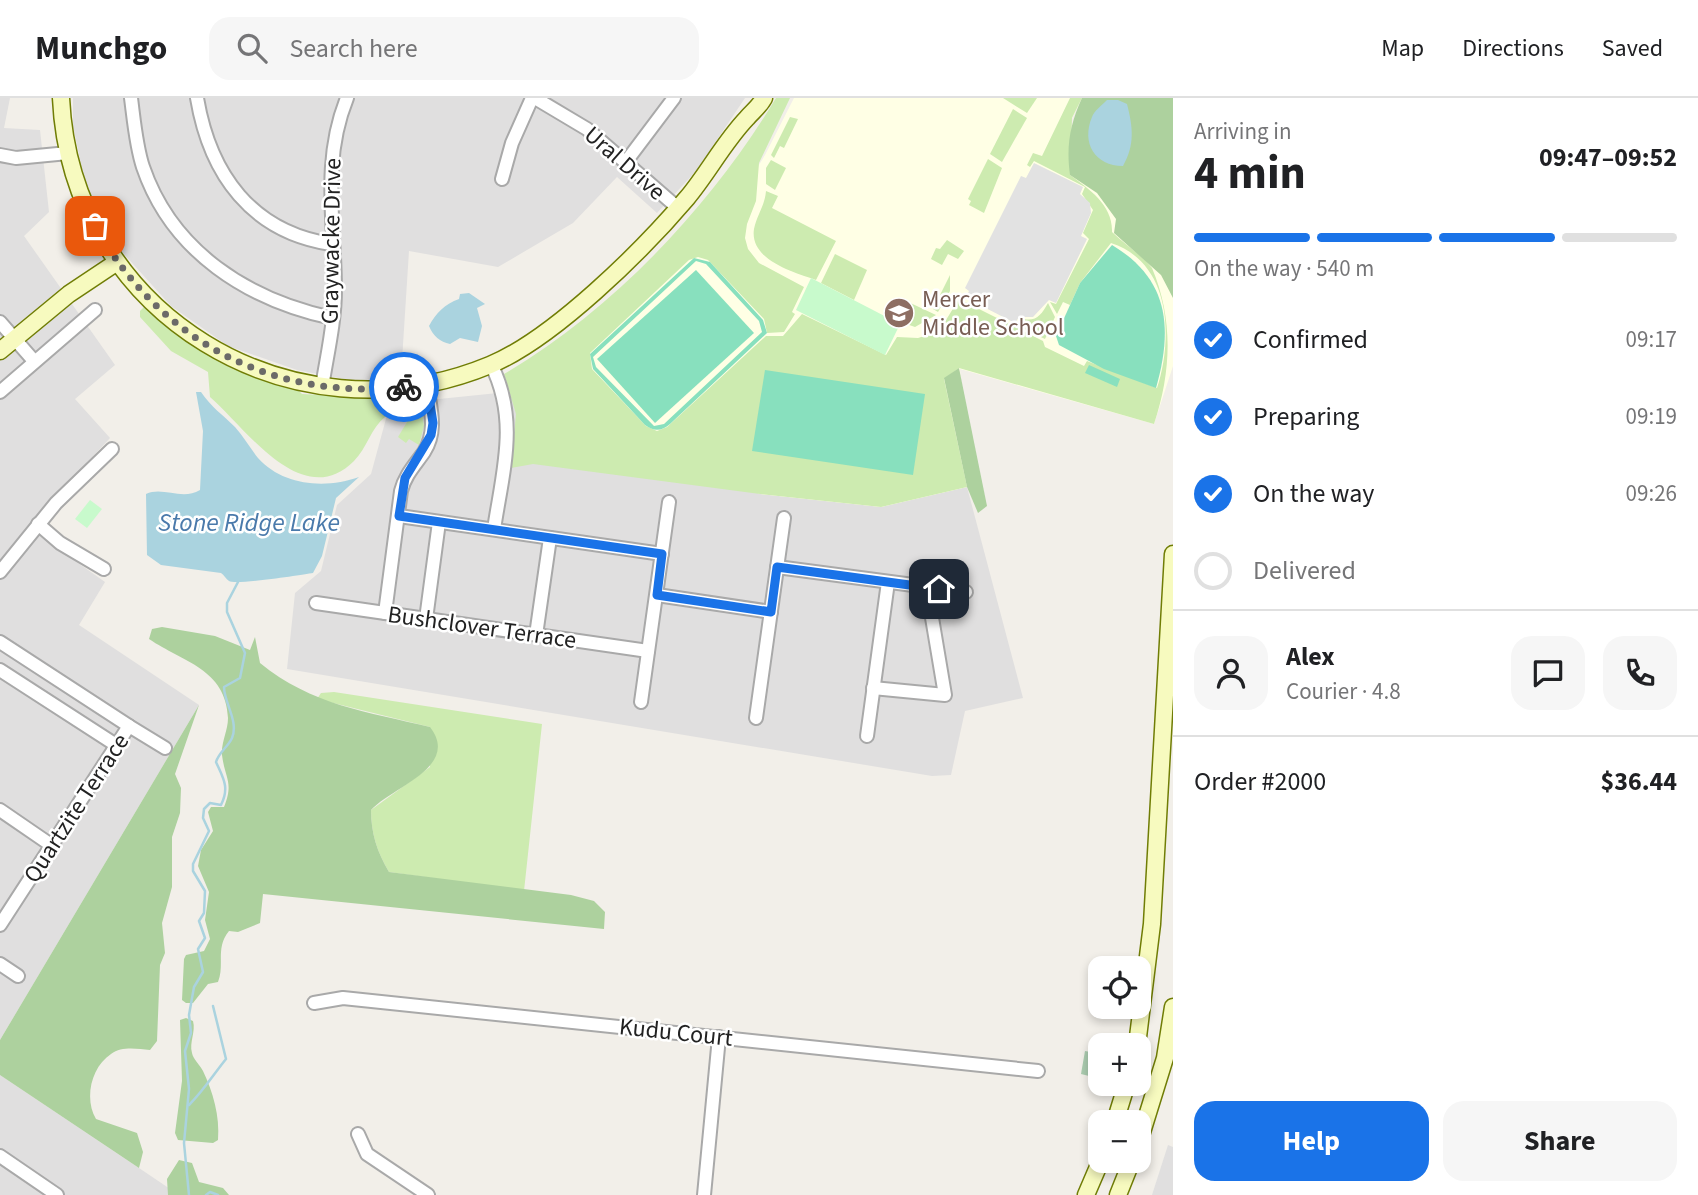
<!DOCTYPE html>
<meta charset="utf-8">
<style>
body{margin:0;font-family:"Source Sans 3",sans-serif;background:#f6f6f6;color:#202124;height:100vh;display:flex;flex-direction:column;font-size:26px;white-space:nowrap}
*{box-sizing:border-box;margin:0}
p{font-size:23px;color:#757577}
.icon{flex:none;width:38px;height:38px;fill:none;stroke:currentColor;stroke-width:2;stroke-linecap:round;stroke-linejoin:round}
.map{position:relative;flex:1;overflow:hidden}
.sheet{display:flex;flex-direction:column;background:#fff;width:525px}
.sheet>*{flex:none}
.buttons{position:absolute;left:1088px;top:858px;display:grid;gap:14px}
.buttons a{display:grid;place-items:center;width:63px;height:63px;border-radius:14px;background:#fff;box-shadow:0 4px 10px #0003;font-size:35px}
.pin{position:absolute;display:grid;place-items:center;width:60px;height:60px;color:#fff;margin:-30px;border-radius:14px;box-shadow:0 4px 10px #0006}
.courier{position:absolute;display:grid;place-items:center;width:70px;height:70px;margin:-35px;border:5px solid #1a73e8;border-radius:50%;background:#fff;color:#222;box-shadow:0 2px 9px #0007}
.summary em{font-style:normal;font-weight:700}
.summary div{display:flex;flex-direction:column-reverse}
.summary{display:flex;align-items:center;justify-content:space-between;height:119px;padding:0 21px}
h1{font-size:46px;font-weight:700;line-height:52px}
.bar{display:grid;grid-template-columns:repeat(4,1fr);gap:10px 7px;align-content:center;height:84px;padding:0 21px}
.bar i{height:9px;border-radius:5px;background:#e0e0e0}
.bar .active{background:#1a73e8}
.bar p{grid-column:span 4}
.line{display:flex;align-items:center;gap:18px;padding:0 21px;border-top:2px solid #e0e0e0}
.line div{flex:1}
.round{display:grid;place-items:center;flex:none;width:74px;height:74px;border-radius:21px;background:#f6f6f6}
ol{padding:0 21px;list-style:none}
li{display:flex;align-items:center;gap:21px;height:77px}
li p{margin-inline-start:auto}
li .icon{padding:7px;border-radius:50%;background:#1a73e8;color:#fff;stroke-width:4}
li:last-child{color:#757577}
li i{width:38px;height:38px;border:4px solid #e0e0e0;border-radius:50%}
.button{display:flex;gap:14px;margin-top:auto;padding:14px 21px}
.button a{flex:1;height:80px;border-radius:21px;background:#1a73e8;color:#fff;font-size:28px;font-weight:700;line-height:80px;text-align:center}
.button a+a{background:#f6f6f6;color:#202124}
header{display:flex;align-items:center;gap:42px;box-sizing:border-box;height:98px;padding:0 35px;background:#fff;border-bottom:2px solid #e0e0e0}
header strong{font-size:33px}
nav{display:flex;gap:38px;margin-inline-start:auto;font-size:24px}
.search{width:490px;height:63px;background:#f6f6f6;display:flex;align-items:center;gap:18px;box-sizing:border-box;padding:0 24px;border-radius:21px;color:#757577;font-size:26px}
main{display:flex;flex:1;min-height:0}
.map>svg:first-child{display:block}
.residential{fill:#e0dfdf}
.education{fill:#ffffe5}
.grass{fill:#cdebb0}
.forest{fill:#add19e}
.cemetery{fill:#aacbaf}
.park{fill:#c8facc}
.pitch{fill:#88e0be;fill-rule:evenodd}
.parking{fill:#e2e2e2}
.water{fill:#aad3df}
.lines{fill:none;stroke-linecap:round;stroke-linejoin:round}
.stream{stroke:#aad3df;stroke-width:2.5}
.street-casing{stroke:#a9a9a9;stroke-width:16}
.secondary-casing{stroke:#707d05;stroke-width:19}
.street{stroke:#fff;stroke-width:12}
.secondary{stroke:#f7fabf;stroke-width:16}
.done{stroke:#6b6a68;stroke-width:7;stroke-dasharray:0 12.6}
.route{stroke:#1a73e8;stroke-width:9}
.labels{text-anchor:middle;stroke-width:5;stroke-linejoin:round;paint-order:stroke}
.street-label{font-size:24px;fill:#222;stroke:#fff}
.education-label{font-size:24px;fill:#785e54;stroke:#fff;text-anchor:start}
.water-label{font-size:26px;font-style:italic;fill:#4a7aab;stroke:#fff}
</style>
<header>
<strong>Munchgo</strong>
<div class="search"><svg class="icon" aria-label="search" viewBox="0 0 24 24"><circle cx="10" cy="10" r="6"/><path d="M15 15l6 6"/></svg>Search here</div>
<nav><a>Map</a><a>Directions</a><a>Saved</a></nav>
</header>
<main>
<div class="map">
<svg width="1173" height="1097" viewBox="0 0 1173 1097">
<rect width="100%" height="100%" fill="#f2efe9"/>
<g class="residential">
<polygon points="0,0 10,0 4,30 40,32 49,114 24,138 115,267 75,301 110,340 27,429 105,484 79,527 199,607 0,942"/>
<polygon points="73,0 745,0 696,73 657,115 617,79 573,125 498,169 409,153 401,278 354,283 297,272 228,248 171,208 114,145 85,85 73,28"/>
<polygon points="538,291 760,396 881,409 967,389 1023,600 965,613 951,677 932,678 287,571 295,495 321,473 337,407 371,376 390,306"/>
<polygon points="0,977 139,1070 179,1097 0,1097"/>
<polygon points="1168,1047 1173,1049 1173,1097 1152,1097"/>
</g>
<polygon class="education" points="794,0 1082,0 1050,66 1092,88 1173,156 1173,268 1154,326 960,271 967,389 881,409 760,396 538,291 735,106 765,57"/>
<g class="grass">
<path d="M776 0H790L759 65 756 103 747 126 745 140 748 151 759 165 804 189 792 214 795 216 784 234 767 235 764 221 708 162 698 159 689 162 590 255 592 271 646 328 657 333 667 329 766 238H783L802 216 886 257 897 239 918 240 934 235 941 230 959 201 1043 243 1045 249 1084 268 1087 263 1157 290C1173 241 1172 165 1111 145L1080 185 1070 207 1063 204 1057 216 1050 204 1056 206 1089 141 1083 135 1093 112 1082 96 1085 89 1034 63 1030 69 1027 67 1033 55 1042 58 1070 0H1082L1072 20 1070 77C1089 91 1113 107 1112 134 1124 146 1142 157 1152 170 1173 220 1172 272 1154 326L959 270 944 281 967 389 881 409 760 396 533 366 511 370 516 316 504 276C613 212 711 108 776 0Z"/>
<polygon points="1003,0 1037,0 1027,15"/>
<polygon points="1013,11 1027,20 1002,64 990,56"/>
<polygon points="790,19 798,21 784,50 780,48 774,60 771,57"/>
<polygon points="988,61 1002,70 984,115 969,107 971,103 968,101"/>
<polygon points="771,62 786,70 775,92 766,86 766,70"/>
<path d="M766 93 778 98 772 110 836 143 816 182C797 175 749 163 754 131 757 117 765 107 766 93Z"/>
<polygon points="947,142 964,153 958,161 948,156 942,167 931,161 936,150 940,151"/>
<polygon points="835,156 867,172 854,202 821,185"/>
<polygon points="950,177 950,193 938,214 933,211"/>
<polygon points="904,202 936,217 915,229 889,220 891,216 896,218"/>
<path d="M1048 205 1055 219 1045 241 1016 227 1020 220C1035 225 1041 218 1048 205Z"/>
<path d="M144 209C190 251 239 276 298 292L302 296 360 299 416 297 420 299 424 328 419 347 409 341 406 345 398 339 410 319 405 313C399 315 389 315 385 319 371 330 367 350 354 363 302 415 245 329 210 299L208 274 171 253 140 219V213Z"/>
<path d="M334 594 542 626 524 793 389 774C377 754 371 735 371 712L430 669V629L317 601 321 595Z"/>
</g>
<g class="forest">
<path d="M1082 0H1173V200L1161 177 1114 135 1116 121 1097 95 1070 77C1066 48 1070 26 1082 0Z"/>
<polygon points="959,270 987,408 978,415 967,389 944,280"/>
<path d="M162 529 215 538 250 552 255 539 260 565C311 607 368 614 430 629 461 669 392 689 371 712 371 735 377 754 389 774L571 797 594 803 605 814 604 831 263 796 260 825 238 834 229 833C215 850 225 867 218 884L208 886 193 905H186L182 902 184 861 186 857 204 853 210 841 205 822 209 794 198 768 201 752 213 733 208 714 211 709H224C234 684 225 681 222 657 221 644 228 633 228 620 226 571 183 564 149 541L152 531Z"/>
<path d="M199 607 175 676 181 690 180 715 172 739V789L162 825 165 855 160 867 157 943 150 952C137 951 122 948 111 956 91 969 84 1001 96 1021L137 1035 143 1054 139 1070 0 977V942Z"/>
<path d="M186 920 193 923C196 934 189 944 192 955 193 961 200 967 203 973 213 994 220 1018 218 1042L213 1045 178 1042 175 1035 182 983 180 922Z"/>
<polygon points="179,1062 192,1065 199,1084 223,1090 229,1097 168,1097 167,1081"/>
</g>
<polygon class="cemetery" points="1085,953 1101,956 1101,981 1081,976"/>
<g class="park">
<polygon points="811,180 900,226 885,257 796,212"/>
<polygon points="90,402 102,411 87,430 75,421"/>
</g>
<g class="pitch">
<path d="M1112 147C1169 181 1173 230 1156 290L1104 271 1059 247 1056 238 1080 185Z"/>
<path d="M694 160 710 164 763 222 767 235 670 326C662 333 654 334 645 327L593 271 590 256ZM696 163 706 166 759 223 762 234 664 326 654 328 596 269 593 259Z"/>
<polygon points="696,172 754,235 655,325 597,261"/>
<polygon points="1089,267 1120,281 1117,289 1085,275"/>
<polygon points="765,272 925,296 913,377 752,353"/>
</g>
<polygon class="parking" points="1034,65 1083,89 1080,96 1090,105 1091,115 1081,138 1087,141 1056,205 1049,202 1033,219 1019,219 1015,225 966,200 969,193 965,190 1021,78 1026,80"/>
<g class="water">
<path d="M1107 2H1118L1127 6C1133 29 1135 47 1123 68 1095 68 1081 45 1092 19 1094 13 1102 7 1107 2Z"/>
<path d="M469 195 485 206 477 210 482 228 478 244 460 240 450 246C440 244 433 238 429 228 436 215 445 206 459 201L460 196Z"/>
<path d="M196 294H201C211 309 223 317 235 329 244 339 250 350 258 360 283 388 326 391 359 379L336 400 322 458 313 475C301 477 236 487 229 483 226 481 224 477 221 475L161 467 147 457 146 396C163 388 182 403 200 392L203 333Z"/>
</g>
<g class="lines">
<g class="stream">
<path d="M189 1007C204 992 213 977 226 961L213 908"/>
<path d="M189 1097 184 1045 189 991 185 953 191 935 189 917 194 889 203 874 198 851 205 840 199 823 204 815 205 793 193 773V766L209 733 203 720 204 711 210 705 221 707C230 689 223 680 216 664 219 654 228 649 232 640 239 623 224 605 224 589L240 580 245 555 227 514V505L238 484"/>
<polyline points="206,1097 210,1094 218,1097"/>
</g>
<g class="street-casing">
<g id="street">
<path d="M131 0C134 23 136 48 143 69 172 154 248 202 332 220"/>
<path d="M197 0C210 77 252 134 331 146"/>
<polyline points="535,0 587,31 678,110"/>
<polyline points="0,57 16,60 68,55"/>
<polyline points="625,65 674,0"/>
<polyline points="502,81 512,45 532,0"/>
<polyline points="0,224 34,263"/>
<path d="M491 266C519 322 503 372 494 431"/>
<path d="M322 289C327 257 335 224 335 192 335 126 321 64 347 0"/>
<polyline points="0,294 95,212"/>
<polyline points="399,418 662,456"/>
<polyline points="38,426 60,445 104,471"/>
<polyline points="777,469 966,494"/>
<polyline points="0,474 56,405 112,351"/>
<polyline points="657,497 771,514"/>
<polyline points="316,505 648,553"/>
<path d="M385 515 401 393C405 377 415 367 424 354 438 332 430 310 427 287"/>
<polyline points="426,521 439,424"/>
<polyline points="536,537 550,440"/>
<polyline points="0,544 129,628"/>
<polyline points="0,572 116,647"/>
<polyline points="873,590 945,597 927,490"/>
<polyline points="641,604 669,404"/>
<polyline points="756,620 784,420"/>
<polyline points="867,638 888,484"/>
<polyline points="0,712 51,747"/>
<polyline points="0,827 129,628 165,650"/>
<polyline points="0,866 18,878"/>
<polyline points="314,905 343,900 1038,973"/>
<polyline points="358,1036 367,1056 428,1097"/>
<polyline points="0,1058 57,1097"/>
<polyline points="704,1097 719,939"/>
</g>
</g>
<g class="secondary-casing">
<g id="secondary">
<path d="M61 0C71 216 292 349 490 267 553 241 642 153 687 100 708 75 724 44 747 20 753 13 759 9 764 0"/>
<polyline points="0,253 69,196 117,164"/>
<polyline points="1137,947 1152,826 1173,456"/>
<polyline points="1115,1024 1127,985"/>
<polyline points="1139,1044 1165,960 1173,909"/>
<polyline points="1086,1097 1101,1062"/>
<polyline points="1118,1097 1132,1062"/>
</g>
</g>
<use href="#street" class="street"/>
<use href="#secondary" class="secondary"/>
</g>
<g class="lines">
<path class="done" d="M95 128C160 243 272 303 404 289"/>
<polyline class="route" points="404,289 427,287 433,325 431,337 405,380 399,418 662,456 657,497 771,514 777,469 939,491"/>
</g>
<defs>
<g id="school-disc" transform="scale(1.575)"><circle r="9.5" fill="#8d6e63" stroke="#fff"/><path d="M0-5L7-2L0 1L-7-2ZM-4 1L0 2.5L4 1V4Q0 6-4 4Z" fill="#fff"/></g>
</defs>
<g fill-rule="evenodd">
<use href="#school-disc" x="899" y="215"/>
</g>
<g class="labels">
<g class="street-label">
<text transform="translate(625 65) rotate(41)" y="8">Ural Drive</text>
<text transform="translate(331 143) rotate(-89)" y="8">Graywacke Drive</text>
<text transform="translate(482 529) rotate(8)" y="8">Bushclover Terrace</text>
<text transform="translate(76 710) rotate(-57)" y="8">Quartzite Terrace</text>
<text transform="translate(676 934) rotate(6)" y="8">Kudu Court</text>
</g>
<g class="education-label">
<text x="922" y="209">Mercer<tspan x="922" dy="28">Middle School</tspan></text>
</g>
<g class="water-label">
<text x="249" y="433">Stone Ridge Lake</text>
</g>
</g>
</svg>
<div class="buttons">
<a><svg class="icon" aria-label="locate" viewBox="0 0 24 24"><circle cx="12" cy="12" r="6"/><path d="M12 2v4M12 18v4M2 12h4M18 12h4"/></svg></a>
<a>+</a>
<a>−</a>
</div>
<div class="pin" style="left:95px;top:128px;background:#ea580c"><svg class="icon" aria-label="bag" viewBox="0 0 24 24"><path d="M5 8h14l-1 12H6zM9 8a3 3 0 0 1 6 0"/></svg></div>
<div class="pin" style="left:939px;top:491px;background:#1f2937"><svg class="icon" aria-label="home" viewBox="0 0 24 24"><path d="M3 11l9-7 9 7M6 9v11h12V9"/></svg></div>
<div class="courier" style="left:404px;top:289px"><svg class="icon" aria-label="bike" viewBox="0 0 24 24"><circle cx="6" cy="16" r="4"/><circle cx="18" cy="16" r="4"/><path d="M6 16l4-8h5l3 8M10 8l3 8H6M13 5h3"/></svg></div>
</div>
<section class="sheet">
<div class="summary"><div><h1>4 min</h1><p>Arriving in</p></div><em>09:47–09:52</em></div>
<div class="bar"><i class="active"></i><i class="active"></i><i class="active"></i><i></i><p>On the way · 540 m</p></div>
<ol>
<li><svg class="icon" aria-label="check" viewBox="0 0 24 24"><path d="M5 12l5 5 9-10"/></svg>Confirmed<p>09:17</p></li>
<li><svg class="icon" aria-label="check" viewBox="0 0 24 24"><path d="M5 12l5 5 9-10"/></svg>Preparing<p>09:19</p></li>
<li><svg class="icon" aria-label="check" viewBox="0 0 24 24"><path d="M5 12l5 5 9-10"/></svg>On the way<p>09:26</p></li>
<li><i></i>Delivered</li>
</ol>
<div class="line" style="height:126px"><a class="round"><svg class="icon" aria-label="person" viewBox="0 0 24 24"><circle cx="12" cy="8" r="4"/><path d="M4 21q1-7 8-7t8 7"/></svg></a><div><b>Alex</b><p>Courier · 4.8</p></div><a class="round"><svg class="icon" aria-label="chat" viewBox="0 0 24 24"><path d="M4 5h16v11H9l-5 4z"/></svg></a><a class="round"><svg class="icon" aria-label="phone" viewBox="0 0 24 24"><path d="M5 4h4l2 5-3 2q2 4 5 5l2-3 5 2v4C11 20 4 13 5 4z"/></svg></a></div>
<div class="line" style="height:91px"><div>Order #2000</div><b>$36.44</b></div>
<div class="button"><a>Help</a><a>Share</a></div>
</section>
</main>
